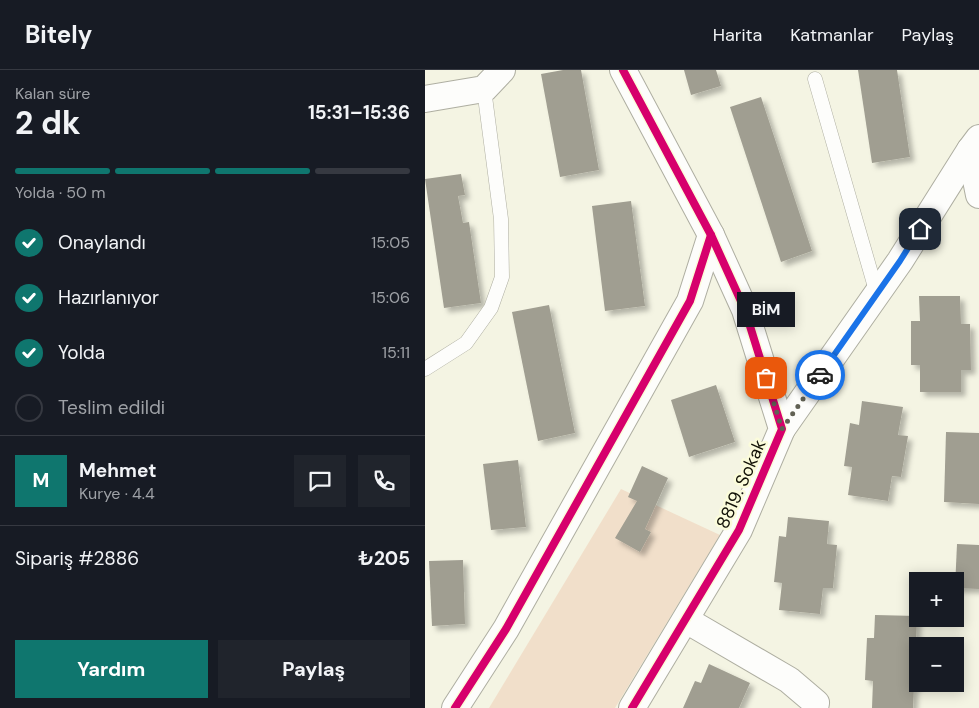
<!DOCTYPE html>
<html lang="tr">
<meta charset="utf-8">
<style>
body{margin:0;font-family:"DM Sans",sans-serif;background:#20242c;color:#f1f3f6;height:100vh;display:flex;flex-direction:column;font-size:19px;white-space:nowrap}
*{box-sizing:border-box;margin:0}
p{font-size:16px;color:#9ea1a6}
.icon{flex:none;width:28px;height:28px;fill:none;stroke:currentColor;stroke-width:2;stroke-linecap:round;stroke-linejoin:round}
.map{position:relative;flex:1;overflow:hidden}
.panel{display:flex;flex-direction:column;background:#171b24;width:425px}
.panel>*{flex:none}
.buttons{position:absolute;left:484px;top:502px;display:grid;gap:10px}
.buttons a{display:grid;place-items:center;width:55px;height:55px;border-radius:0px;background:#171b24;box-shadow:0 2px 12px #0003;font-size:25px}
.pin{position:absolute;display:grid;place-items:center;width:42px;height:42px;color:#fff;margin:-21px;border-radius:10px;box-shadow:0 2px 8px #0006}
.courier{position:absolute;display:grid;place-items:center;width:50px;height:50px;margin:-25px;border:4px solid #1a73e8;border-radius:50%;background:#fff;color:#222;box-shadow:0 1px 6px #0007}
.bubble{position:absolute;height:35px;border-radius:0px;background:#171b24;box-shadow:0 2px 12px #0003;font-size:16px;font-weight:700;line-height:35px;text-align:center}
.summary em{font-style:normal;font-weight:700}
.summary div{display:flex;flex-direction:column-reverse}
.summary{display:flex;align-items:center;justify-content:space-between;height:85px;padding:0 15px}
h1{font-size:32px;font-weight:700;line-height:38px}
.bar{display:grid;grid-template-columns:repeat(4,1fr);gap:8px 5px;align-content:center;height:60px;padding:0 15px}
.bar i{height:6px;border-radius:4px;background:#363941}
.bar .on{background:#0f766e}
.bar p{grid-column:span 4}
.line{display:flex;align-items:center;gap:12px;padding:0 15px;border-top:1px solid #363941}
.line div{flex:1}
.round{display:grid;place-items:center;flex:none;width:52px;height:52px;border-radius:0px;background:#20242c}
ol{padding:0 15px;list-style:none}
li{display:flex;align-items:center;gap:15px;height:55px}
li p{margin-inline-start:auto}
li .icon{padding:5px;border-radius:50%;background:#0f766e;color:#fff;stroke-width:4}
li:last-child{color:#9ea1a6}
li i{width:28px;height:28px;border:2px solid #363941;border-radius:50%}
.cta{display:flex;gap:10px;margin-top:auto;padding:10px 15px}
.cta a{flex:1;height:58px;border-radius:0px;background:#0f766e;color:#fff;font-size:20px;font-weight:700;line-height:58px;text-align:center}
.cta a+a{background:#20242c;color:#f1f3f6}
header{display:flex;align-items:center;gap:30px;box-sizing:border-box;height:70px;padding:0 25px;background:#171b24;border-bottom:1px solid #363941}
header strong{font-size:24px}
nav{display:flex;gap:28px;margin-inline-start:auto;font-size:18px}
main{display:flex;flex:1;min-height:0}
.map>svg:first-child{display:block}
.green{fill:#f1dfca}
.building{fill:#a09e91;filter:url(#shadow)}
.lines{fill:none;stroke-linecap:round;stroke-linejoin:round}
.lane-casing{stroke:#aeaea1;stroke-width:15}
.street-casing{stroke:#aeaea1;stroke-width:28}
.lane{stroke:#fdfdfb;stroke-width:14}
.street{stroke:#fdfdfb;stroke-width:26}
.cycleway-casing{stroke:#fbfcdb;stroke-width:11}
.cycleway{stroke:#d6006c;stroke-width:8}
.done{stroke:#616154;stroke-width:5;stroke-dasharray:0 9}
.route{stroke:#1a73e8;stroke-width:6}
.labels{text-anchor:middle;stroke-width:5;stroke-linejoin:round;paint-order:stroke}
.street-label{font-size:18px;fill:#121207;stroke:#fbfcdb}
</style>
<header>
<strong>Bitely</strong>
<nav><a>Harita</a><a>Katmanlar</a><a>Paylaş</a></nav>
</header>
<main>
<section class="panel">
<div class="summary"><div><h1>2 dk</h1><p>Kalan süre</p></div><em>15:31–15:36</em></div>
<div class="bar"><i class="on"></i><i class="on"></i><i class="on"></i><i></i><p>Yolda · 50 m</p></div>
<ol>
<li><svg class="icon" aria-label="check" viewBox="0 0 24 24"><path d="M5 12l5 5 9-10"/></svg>Onaylandı<p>15:05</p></li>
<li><svg class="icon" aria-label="check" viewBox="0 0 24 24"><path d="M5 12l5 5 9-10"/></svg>Hazırlanıyor<p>15:06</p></li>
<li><svg class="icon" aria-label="check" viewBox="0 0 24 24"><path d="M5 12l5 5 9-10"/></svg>Yolda<p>15:11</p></li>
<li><i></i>Teslim edildi</li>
</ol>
<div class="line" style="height:90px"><b class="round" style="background:#0f766e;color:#fff">M</b><div><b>Mehmet</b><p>Kurye · 4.4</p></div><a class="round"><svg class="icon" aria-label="chat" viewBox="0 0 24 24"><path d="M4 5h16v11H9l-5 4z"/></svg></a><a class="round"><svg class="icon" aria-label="phone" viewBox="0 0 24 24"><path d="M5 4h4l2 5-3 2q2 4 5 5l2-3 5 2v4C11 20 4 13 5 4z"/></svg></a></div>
<div class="line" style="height:65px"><div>Sipariş #2886</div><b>₺205</b></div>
<div class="cta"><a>Yardım</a><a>Paylaş</a></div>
</section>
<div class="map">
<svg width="554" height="638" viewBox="0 0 554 638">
<defs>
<filter id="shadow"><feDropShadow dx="4.5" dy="4.5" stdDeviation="2.5" flood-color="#0004"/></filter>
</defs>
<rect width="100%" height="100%" fill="#f4f4e3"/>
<polygon class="green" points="196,419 295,465 190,638 64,638"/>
<g class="building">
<polygon points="138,0 156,0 174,100 135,107 116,4"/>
<polygon points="259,0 291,0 296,16 266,25"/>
<polygon points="433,0 472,0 485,87 447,93"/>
<polygon points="336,27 387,181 356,192 305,37"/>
<polygon points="36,104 40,125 33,126 38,153 44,152 56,233 19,238 0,109"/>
<polygon points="206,131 220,236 180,241 167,136"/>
<polygon points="494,226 535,226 536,254 545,254 546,300 536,300 536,322 495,322 495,295 486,295 486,251 495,251"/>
<polygon points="124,235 150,363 113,371 87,242"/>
<polygon points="291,315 310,372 264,387 246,330"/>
<polygon points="437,331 478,337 473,365 483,366 476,407 467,406 463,431 423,425 427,397 419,396 425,353 434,355"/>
<polygon points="521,362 554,363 554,434 519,432"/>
<polygon points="93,390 101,457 66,460 58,394"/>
<polygon points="217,396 243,408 220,459 226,462 215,482 190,468 212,431 203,427"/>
<polygon points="363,447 404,451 402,474 412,475 408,518 398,518 395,544 354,540 357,513 349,512 354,466 361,467"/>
<polygon points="532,474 554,475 554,519 530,518"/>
<polygon points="38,490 40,554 7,556 4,491"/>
<polygon points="450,545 492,546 491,575 492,575 492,616 489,616 488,638 447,638 448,611 440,610 442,568 449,568"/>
<polygon points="284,594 325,613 314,638 258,638 270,611 276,613"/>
</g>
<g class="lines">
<g class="lane-casing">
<g id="lane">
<polyline points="390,9 452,224"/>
<polyline points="0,299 41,273 66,238 77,207 76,149 59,19"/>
</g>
</g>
<g class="street-casing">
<g id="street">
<polyline points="198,0 286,165 320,240 357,359 314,460 207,638"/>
<polyline points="0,29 59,19 77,0"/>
<polyline points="545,80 554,125"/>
<polyline points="357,359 475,191 545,80 554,68"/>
<polyline points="261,550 364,610 391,633 390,638"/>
<polyline points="30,638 81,559 265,231 286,165"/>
</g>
</g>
<use href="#lane" class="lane"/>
<use href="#street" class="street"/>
<g class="cycleway-casing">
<g id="cycleway">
<polyline points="198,0 286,165 320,240 357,359 314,460 207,638"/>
<polyline points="30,638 81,559 265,231 286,165"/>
</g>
</g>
<use href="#cycleway" class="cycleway"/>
</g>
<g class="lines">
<polyline class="done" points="341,308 357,359 395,305"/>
<polyline class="route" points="395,305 475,191 495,159"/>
</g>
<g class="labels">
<g class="street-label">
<text transform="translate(316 414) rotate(-66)" y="6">8819. Sokak</text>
</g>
</g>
</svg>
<div class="buttons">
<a>+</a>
<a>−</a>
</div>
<div class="pin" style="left:341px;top:308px;background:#ea580c"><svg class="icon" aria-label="bag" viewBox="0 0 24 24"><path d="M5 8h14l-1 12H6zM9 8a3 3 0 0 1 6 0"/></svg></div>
<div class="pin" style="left:495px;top:159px;background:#1f2937"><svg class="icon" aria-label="home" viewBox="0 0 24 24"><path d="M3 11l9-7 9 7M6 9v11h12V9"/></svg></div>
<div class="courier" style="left:395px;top:305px"><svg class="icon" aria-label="car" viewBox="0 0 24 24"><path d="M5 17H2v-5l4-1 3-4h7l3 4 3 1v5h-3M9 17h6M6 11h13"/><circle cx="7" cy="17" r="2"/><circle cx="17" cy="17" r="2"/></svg></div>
<div class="bubble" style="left:312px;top:222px;width:58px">BİM</div>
</div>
</main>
